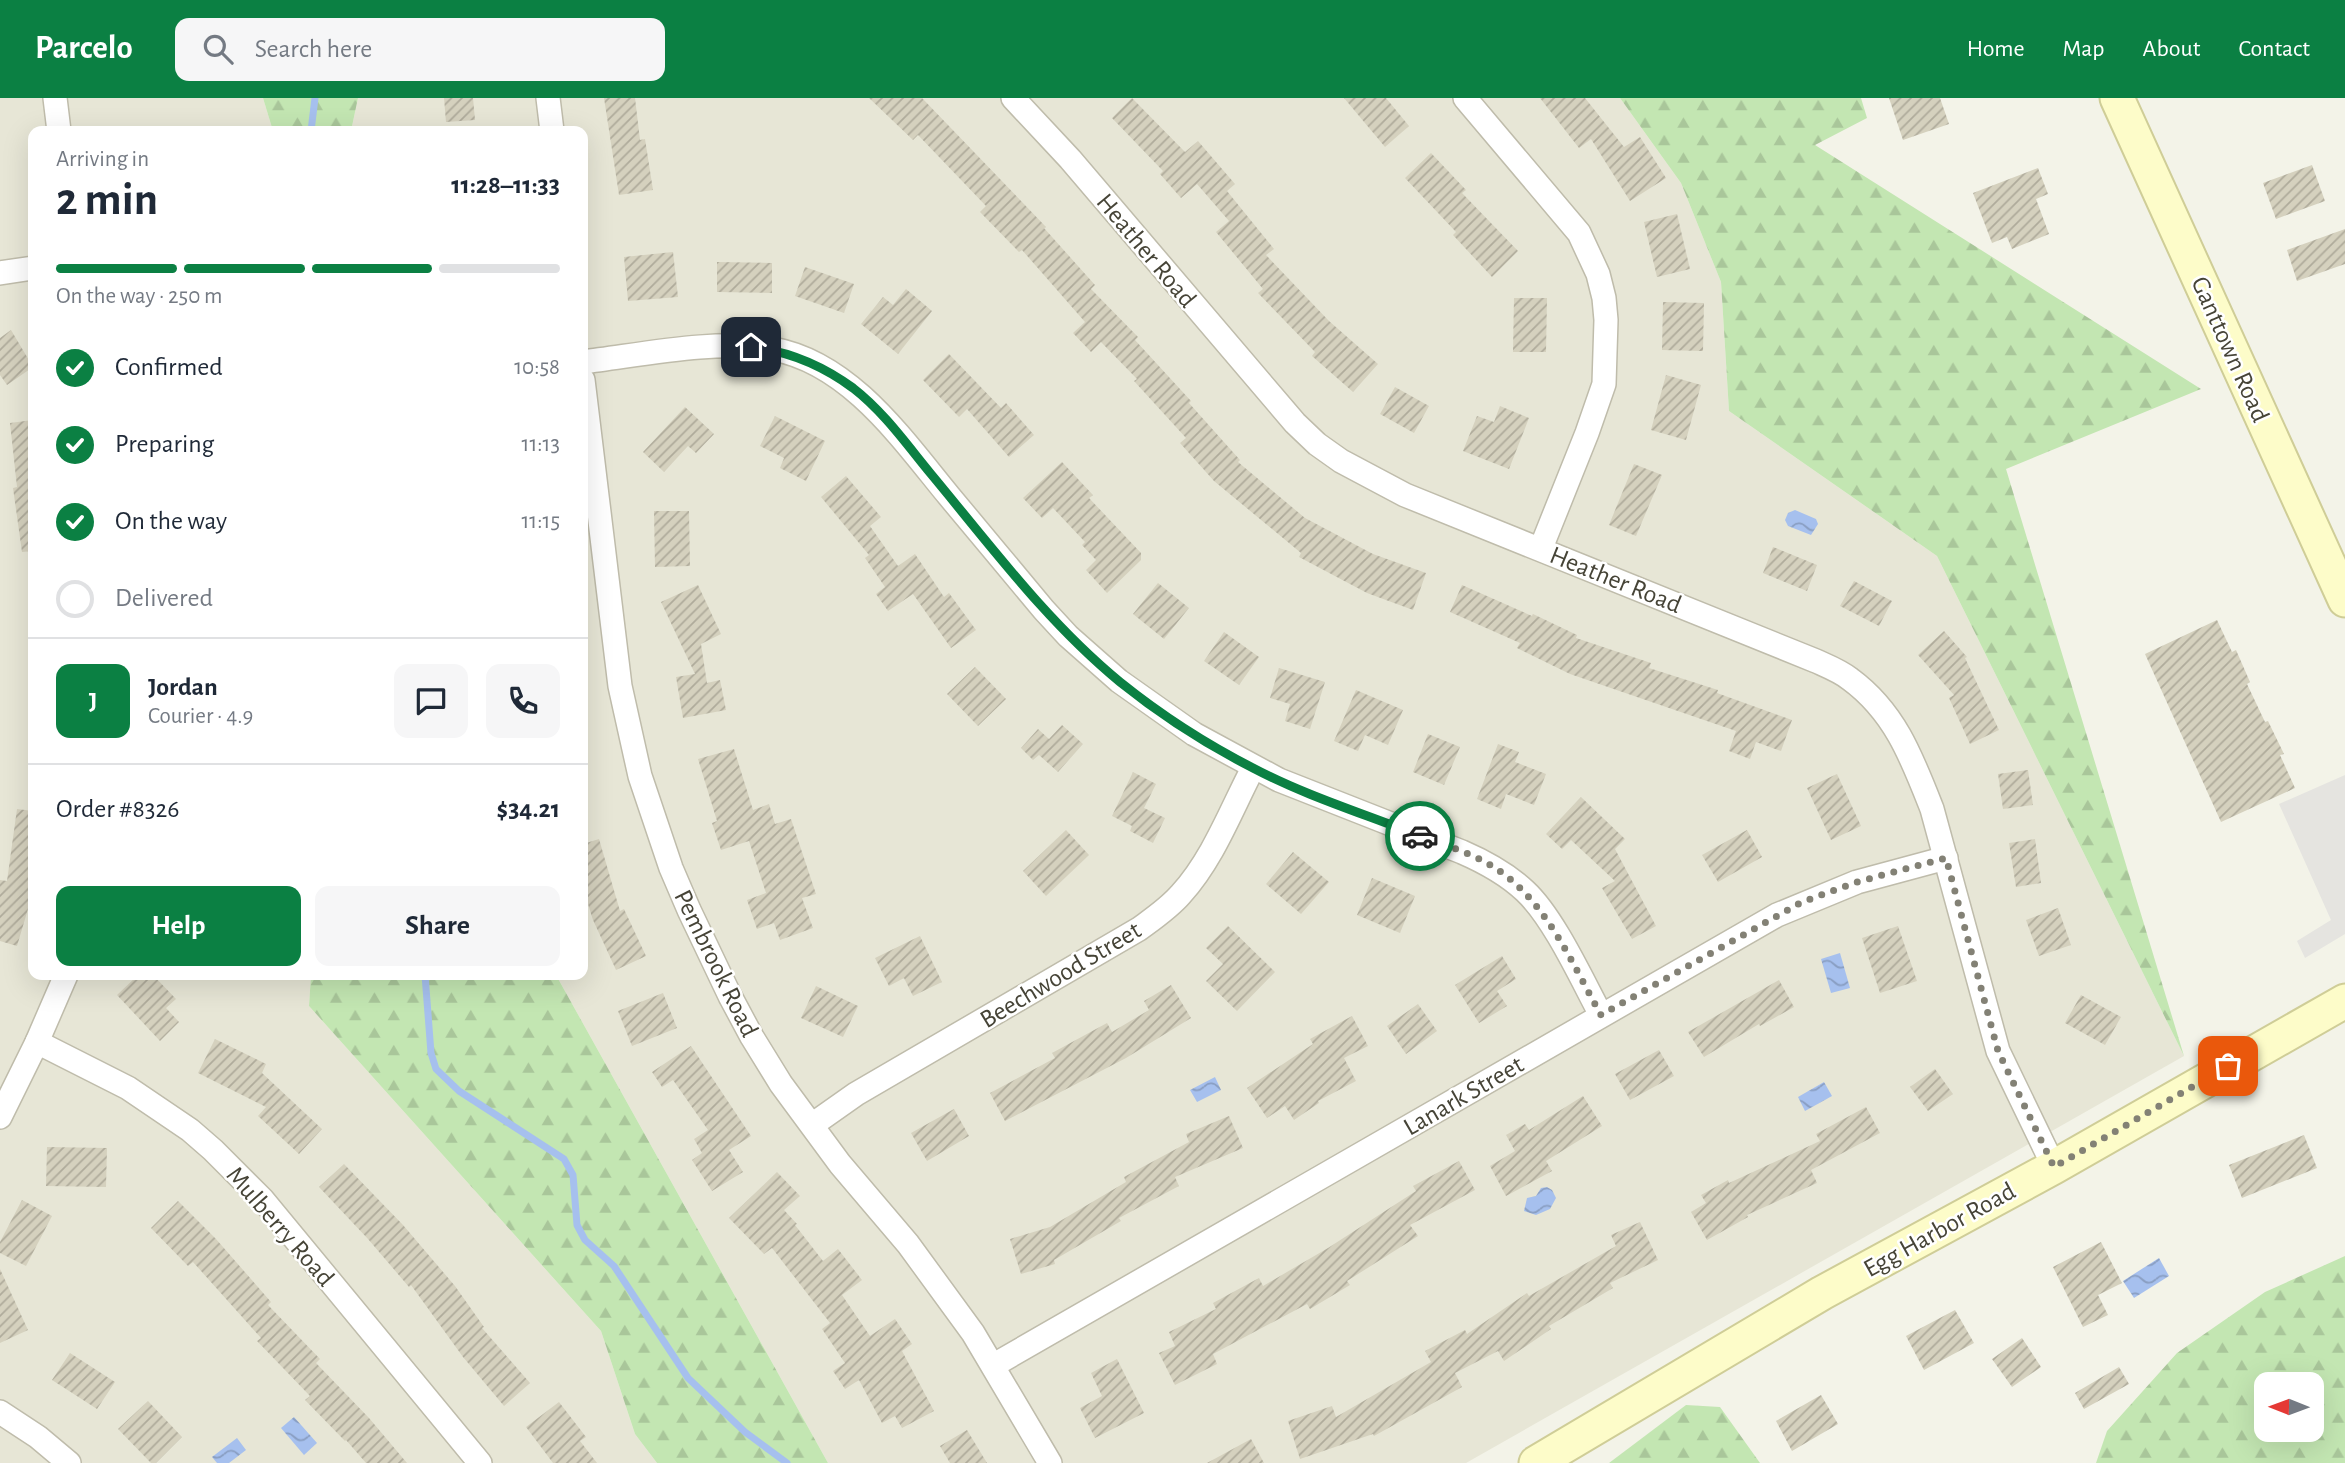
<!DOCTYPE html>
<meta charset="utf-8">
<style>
body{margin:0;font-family:"Alegreya Sans",sans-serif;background:#f6f6f7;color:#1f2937;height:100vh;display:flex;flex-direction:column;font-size:26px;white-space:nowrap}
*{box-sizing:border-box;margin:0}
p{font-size:23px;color:#747a83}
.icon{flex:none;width:38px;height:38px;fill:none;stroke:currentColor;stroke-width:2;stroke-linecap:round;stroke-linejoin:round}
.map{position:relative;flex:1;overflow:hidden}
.panel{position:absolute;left:28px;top:28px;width:560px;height:854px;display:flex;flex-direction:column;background:#fff;border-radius:14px;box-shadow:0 7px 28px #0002}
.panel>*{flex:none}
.needle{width:46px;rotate:271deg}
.fabs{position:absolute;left:2254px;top:1274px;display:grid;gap:14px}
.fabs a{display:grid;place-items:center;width:70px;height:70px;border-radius:14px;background:#fff;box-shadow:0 7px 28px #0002;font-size:35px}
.pin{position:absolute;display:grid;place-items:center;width:60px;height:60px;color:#fff;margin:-30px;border-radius:14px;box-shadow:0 4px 10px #0006}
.courier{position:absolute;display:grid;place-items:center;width:70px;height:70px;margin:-35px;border:5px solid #0b8043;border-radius:50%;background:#fff;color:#222;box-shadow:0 2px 9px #0007}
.headline em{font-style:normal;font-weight:600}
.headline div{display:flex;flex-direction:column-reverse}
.headline{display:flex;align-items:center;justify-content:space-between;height:119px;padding:0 28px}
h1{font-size:46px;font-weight:600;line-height:52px}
.bar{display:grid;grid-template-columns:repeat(4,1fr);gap:10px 7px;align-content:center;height:84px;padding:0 28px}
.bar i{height:9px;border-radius:5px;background:#e0e1e3}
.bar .on{background:#0b8043}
.bar p{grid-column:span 4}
.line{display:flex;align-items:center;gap:18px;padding:0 28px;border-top:2px solid #e0e1e3}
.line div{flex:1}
.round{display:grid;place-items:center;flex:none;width:74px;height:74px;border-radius:14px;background:#f6f6f7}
ol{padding:0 28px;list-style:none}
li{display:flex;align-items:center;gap:21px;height:77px}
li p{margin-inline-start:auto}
li .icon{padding:7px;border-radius:50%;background:#0b8043;color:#fff;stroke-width:4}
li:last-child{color:#747a83}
li i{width:38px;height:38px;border:4px solid #e0e1e3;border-radius:50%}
.primary-button{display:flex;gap:14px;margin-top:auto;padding:14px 28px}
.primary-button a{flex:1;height:80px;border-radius:14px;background:#0b8043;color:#fff;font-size:28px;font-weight:600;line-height:80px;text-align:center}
.primary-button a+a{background:#f6f6f7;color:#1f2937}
header{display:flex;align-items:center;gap:42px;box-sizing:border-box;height:98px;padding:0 35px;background:#0b8043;color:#fff}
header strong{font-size:33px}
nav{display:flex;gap:38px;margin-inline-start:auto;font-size:24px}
.search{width:490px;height:63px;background:#f6f6f7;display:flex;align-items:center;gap:18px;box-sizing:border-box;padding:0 24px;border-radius:14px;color:#747a83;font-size:26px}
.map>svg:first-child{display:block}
.residential{fill:#e7e6d6}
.forest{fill:url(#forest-firs);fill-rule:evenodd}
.parking{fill:#e5e4e0}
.water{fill:url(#water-waves)}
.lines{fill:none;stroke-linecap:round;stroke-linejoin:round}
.stream{stroke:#a6c0ee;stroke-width:7}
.building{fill:url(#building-hatch)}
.street-casing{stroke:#bfbcab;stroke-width:26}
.secondary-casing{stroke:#cfcd97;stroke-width:37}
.street{stroke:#fff;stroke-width:23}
.secondary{stroke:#fdfcc9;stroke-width:33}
.done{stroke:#838175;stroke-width:7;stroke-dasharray:0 12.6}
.route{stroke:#0b8043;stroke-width:9}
.labels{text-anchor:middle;stroke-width:5;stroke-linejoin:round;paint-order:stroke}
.street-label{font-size:26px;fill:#464437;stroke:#fff}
</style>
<header>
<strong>Parcelo</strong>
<div class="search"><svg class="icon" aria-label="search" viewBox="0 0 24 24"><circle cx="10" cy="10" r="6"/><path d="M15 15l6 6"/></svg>Search here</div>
<nav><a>Home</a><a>Map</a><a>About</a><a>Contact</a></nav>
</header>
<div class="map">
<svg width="2345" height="1365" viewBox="0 0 2345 1365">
<defs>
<pattern id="forest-firs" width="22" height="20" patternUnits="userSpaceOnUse" patternTransform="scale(1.75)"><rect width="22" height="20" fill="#c3e6b2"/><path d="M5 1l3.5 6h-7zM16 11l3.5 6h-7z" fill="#a9c69a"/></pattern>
<pattern id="water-waves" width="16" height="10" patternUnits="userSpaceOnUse" patternTransform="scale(1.75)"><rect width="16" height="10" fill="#a6c0ee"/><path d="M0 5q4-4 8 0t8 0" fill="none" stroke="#899ec2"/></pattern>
<pattern id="building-hatch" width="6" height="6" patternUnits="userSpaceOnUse" patternTransform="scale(1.75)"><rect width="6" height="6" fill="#d5d1be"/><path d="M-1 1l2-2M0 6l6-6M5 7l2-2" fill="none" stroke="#afab9b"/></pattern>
</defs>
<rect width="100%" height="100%" fill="#f3f3e8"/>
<g class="residential">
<polygon points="0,0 263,0 273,33 33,33 33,877 311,877 309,908 601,1233 635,1336 657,1365 0,1365"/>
<polygon points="358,0 1620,0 1681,85 1721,184 1729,313 1937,458 2184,958 1466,1365 828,1365 556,877 583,877 583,33 351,33"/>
</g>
<g class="forest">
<polygon points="263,0 358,0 351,33 273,33"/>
<polygon points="1620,0 1861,0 1867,20 1815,47 2201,291 2006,371 2184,958 1937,458 1729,313 1721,184 1681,85"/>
<polygon points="311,877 556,877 828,1365 657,1365 635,1336 601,1233 309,908"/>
<path d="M2345 1158V1365H2096L2107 1333 2177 1255 2265 1194ZM2266 1286H2312V1332H2266Z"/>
<polygon points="1686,1307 1720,1309 1760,1365 1609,1365"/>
</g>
<polygon class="parking" points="2345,677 2345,836 2305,860 2297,843 2331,822 2279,706"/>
<g class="water">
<polygon points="1795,412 1816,421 1818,426 1811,437 1788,428 1785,422 1788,415"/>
<polygon points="1840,855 1850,890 1831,895 1821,861"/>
<polygon points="1215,979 1221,992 1197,1004 1190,992"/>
<polygon points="1824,984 1832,998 1805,1013 1798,999"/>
<polygon points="1547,1089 1552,1092 1556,1100 1550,1111 1536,1117 1524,1113 1527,1100 1536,1098 1541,1090"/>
<polygon points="2159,1160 2169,1178 2134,1200 2123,1183"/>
<polygon points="294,1319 317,1345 304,1357 281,1330"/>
<polygon points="237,1340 246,1352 229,1365 217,1365 212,1359"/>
</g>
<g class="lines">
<g class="stream">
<polyline points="311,33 315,0"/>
<polyline points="425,877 431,955 436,971 459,993 564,1061 573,1077 577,1127 585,1142 614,1168 688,1280 745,1334 787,1365"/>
</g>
</g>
<g class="building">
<polygon points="444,0 473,0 475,22 446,24"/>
<polygon points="604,0 635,0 640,42 645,41 653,92 619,97"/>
<polygon points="869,0 922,0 1046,129 1044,130 1095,187 1091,191 1138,239 1135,242 1191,303 1189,305 1240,362 1238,364 1305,420 1373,456 1426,475 1413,512 1367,495 1299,459 1301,455 1214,383 1180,345 1186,340 1134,283 1137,281 1101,244 1091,254 1073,235 1085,224 1022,152 1019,154 980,114 986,108 918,37 913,42"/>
<polygon points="1132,0 1185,54 1198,43 1235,86 1227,93 1274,151 1266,157 1329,223 1378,266 1353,294 1312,258 1315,254 1258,195 1263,191 1216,134 1229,123 1197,86 1181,100 1160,76 1163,73 1112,20"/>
<polygon points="1344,0 1386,0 1409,28 1385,49"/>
<polygon points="1540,0 1585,0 1624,49 1640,39 1666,80 1630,103 1591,41 1579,50"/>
<polygon points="1889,0 1940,0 1949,26 1903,42"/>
<polygon points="1431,55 1466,92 1462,95 1518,153 1492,179 1453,137 1456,134 1405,80"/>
<polygon points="2312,67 2325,103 2276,121 2263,85"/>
<polygon points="2038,70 2048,96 2036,101 2049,136 2012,151 2007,139 1992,145 1973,95"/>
<polygon points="1677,116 1690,171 1657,179 1644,124"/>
<polygon points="2345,131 2345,166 2297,183 2287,152"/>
<polygon points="673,154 678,199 628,203 624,159"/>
<polygon points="717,164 772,165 772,195 717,194"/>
<polygon points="805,169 854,186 844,215 795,198"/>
<polygon points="906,191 932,213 898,256 861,226 883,199 893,207"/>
<polygon points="1514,200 1547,200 1546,254 1513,254"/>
<polygon points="1663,204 1704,205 1703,253 1662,252"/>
<polygon points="11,232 33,269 7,287 0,277 0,240"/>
<polygon points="949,256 1001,310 1006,305 1034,337 1009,359 967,311 959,319 923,282"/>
<polygon points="1666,277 1701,287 1686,342 1651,332"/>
<polygon points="1395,289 1429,308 1414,335 1380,316"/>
<polygon points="1500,308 1529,320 1509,371 1463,353 1477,318 1494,324"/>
<polygon points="685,309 714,336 696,355 688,348 664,374 643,354"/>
<polygon points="775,318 825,343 806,383 780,370 784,360 760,348"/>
<polygon points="33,322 33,453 22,454 13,390 17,389 10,325"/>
<polygon points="1062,364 1093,397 1089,400 1141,455 1141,462 1107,495 1086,472 1096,462 1082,447 1085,444 1053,410 1042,420 1023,400"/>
<polygon points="1634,366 1662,377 1636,438 1609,427"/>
<polygon points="846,378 881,419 870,428 898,468 915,456 944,499 949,495 976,532 951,550 913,496 888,513 876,496 885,489 865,460 869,457 821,399"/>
<polygon points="654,413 689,413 690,468 655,469"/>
<polygon points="1773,449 1817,467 1807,493 1763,475"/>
<polygon points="1854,483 1892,503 1879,528 1840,508"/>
<polygon points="1158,485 1189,510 1164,541 1133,516"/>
<polygon points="698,487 721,536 701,546 707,585 720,582 726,612 683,620 676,579 695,576 661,504"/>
<polygon points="1462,487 1532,518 1533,516 1577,537 1576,540 1651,565 1649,570 1718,592 1717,595 1792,622 1781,653 1756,644 1750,661 1729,653 1736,633 1570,576 1517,550 1520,545 1450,514"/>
<polygon points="2217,522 2232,554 2236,552 2250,584 2247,586 2265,624 2268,623 2284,656 2280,657 2295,690 2221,724 2145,556"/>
<polygon points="1944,533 1967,559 1965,560 1999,632 1970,646 1949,600 1954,597 1918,557"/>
<polygon points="1224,534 1259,559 1239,587 1204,563"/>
<polygon points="975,569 1006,601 978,628 947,596"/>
<polygon points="1279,570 1325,584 1310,631 1285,623 1290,606 1270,600"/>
<polygon points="1356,592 1403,612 1388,647 1365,637 1358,653 1334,643"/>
<polygon points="1062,627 1083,646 1058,674 1039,657 1033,662 1021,650 1038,631 1049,641"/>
<polygon points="1428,636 1460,649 1444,687 1413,674"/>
<polygon points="1498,646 1519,654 1515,664 1546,676 1534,707 1506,696 1501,711 1477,701"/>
<polygon points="734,651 753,712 769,706 775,726 791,721 816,796 802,800 813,830 780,842 774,825 757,831 747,802 766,795 749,743 721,752 712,725 717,723 698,661"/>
<polygon points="2028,672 2033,707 2003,711 1998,676"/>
<polygon points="1133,674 1156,686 1144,710 1165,720 1153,745 1130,733 1132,728 1112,718"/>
<polygon points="1837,676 1861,728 1831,742 1807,690"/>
<polygon points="1581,699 1625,741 1615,751 1656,828 1632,841 1602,790 1615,783 1571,742 1562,751 1546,736"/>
<polygon points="17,711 33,713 33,794 17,848 0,843 0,782 7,783"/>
<polygon points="1066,732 1089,757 1046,798 1023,773"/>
<polygon points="1747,732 1762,759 1718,784 1702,757"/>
<polygon points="599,741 620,813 624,811 646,858 616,872 593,822 583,790 583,746"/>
<polygon points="2035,741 2041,785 2016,789 2009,745"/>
<polygon points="1293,754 1329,784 1301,816 1266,786"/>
<polygon points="1372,780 1415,798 1400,835 1357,817"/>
<polygon points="2058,810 2071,847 2039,858 2026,822"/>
<polygon points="1228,828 1275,874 1237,913 1206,883 1223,866 1206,850"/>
<polygon points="1898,828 1917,883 1880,895 1862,840"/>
<polygon points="920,838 942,884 913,898 904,880 889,888 875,860"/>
<polygon points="1502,858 1516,881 1497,893 1507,908 1479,925 1455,887"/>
<polygon points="138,877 153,877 176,901 166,910 179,924 160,943 117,897"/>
<polygon points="1779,882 1794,909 1760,928 1759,926 1704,959 1688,934"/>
<polygon points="1171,887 1191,920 1126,960 1005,1023 990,995 1055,960 1052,955 1107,925 1112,934 1149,912 1144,903"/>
<polygon points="816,888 858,908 843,939 801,920"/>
<polygon points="663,895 677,930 632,948 618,913"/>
<polygon points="2081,897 2121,919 2105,947 2065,925"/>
<polygon points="1418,906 1437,933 1406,956 1387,928"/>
<polygon points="1352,918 1368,948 1344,960 1356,983 1318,1003 1319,1005 1294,1022 1285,1008 1267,1020 1247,990 1313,946 1310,941"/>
<polygon points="215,941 266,966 262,975 322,1031 299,1056 258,1018 266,1009 198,975"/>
<polygon points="691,948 751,1038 729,1052 743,1074 712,1093 692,1062 702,1055 694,1041 708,1032 673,982 662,989 652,974"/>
<polygon points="1659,952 1674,978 1630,1002 1615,976"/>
<polygon points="1935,971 1953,996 1928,1013 1910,989"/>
<polygon points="1583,998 1602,1028 1546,1063 1552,1073 1506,1098 1490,1068 1515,1053 1506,1037 1525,1026 1529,1032"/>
<polygon points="1866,1009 1880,1035 1811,1072 1817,1085 1747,1117 1748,1119 1707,1142 1691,1114 1706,1105 1701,1097 1728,1082 1729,1085 1820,1043 1816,1036"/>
<polygon points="954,1011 969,1038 927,1063 911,1035"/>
<polygon points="1229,1018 1243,1050 1175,1079 1179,1088 1119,1120 1121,1123 1054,1162 1055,1166 1021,1176 1010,1141 1050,1129 1126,1084 1124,1079 1189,1044 1186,1036"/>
<polygon points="2304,1037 2317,1070 2242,1100 2229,1067"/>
<polygon points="47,1049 107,1050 106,1089 46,1088"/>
<polygon points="1459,1063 1475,1092 1410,1127 1418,1138 1347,1183 1350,1187 1310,1211 1307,1206 1213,1256 1217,1266 1175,1287 1159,1255 1175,1248 1169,1234 1216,1211 1213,1205 1259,1180 1263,1188 1328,1150 1416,1093 1413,1088"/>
<polygon points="344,1066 403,1127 455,1188 484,1229 482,1230 530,1285 504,1308 463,1259 411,1187 409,1189 368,1141 319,1089"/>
<polygon points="777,1074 800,1098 784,1112 797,1126 795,1127 823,1163 838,1151 862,1182 842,1197 870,1238 895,1221 912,1246 902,1253 934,1313 902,1330 895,1318 882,1325 859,1282 845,1291 833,1273 845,1265 822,1231 830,1225 772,1150 764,1156 729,1120"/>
<polygon points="22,1102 52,1118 26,1168 0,1155 0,1144"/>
<polygon points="178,1103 216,1141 271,1204 268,1207 320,1261 316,1265 369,1320 407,1365 366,1365 346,1342 345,1343 305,1302 310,1298 257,1243 261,1240 193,1164 188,1168 151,1130"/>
<polygon points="1640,1124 1658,1162 1610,1185 1613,1190 1549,1228 1551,1231 1504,1263 1498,1253 1455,1275 1462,1289 1374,1338 1373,1336 1300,1361 1288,1323 1332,1308 1336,1319 1431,1264 1425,1253 1465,1232 1467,1236 1527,1195 1529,1198 1616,1148 1611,1137"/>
<polygon points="2101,1144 2122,1185 2098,1197 2108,1217 2083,1229 2053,1169"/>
<polygon points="0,1171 28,1232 0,1245"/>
<polygon points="1955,1212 1974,1245 1924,1272 1906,1238"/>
<polygon points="2022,1240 2041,1269 2012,1289 1992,1261"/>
<polygon points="70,1255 115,1284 97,1311 52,1282"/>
<polygon points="1117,1261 1144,1315 1095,1340 1080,1310 1102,1298 1091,1275"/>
<polygon points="2119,1269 2129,1286 2084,1311 2075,1295"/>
<polygon points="1821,1297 1838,1326 1792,1353 1776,1323"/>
<polygon points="148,1303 182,1339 156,1365 151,1365 118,1331"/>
<polygon points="559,1304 586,1339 580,1343 597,1365 553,1365 526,1329"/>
<polygon points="967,1332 987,1365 950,1365 940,1348"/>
<polygon points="1251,1341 1264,1365 1207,1365"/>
</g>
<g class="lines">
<g class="street-casing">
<g id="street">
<polyline points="55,0 59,33"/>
<polyline points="548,0 552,33"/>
<path d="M1013 0 1070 61 1295 325 1317 346 1341 363 1405 397 1816 563C1827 568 1840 573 1850 581 1895 614 1912 660 1932 711L1998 953 2054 1069"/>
<polyline points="1465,0 1579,135 1598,176 1604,200 1606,222 1604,286 1587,335 1541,450"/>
<polyline points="0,175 33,170"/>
<path d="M583 264C641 257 715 241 773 251 850 265 902 341 949 398 981 436 1012 474 1044 512L1068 538 1119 583 1194 636 1279 682 1462 754C1485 764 1507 776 1525 793 1554 820 1582 882 1601 917"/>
<polyline points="583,282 620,588 640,678 671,770 689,812 730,898 752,939 781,986 840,1066 908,1146 973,1235 1050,1365"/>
<polyline points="37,944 128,990 190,1032 213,1052 263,1102 480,1365"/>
<polyline points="0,1019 37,944 66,877"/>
<path d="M812 1027 856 996 1139 831C1154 820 1169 810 1181 796 1213 761 1231 712 1253 670"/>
<polyline points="994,1267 1777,817 1857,784 1946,760"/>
<polyline points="0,1314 38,1339 69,1365"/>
</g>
</g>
<g class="secondary-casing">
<g id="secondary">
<polyline points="2117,0 2345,502"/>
<polyline points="1536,1365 1822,1195 2054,1069 2345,903"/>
</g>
</g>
<use href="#street" class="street"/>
<use href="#secondary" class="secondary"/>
</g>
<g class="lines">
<path class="done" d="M1420 738C1442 746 1465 753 1485 764 1544 796 1570 862 1601 917L1802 804 1857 784 1946 760 1998 953 2054 1069 2228 968"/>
<path class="route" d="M751 249C788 253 823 268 853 290 884 314 907 347 931 376 991 448 1047 524 1120 584 1161 617 1206 646 1253 670 1306 698 1365 716 1420 738"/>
</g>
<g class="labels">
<g class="street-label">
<text transform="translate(1147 152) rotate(50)" y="9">Heather Road</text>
<text transform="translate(2231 251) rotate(66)" y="9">Ganttown Road</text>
<text transform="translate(1616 481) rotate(22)" y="9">Heather Road</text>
<text transform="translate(717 865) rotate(64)" y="9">Pembrook Road</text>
<text transform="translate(1060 876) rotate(-31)" y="9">Beechwood Street</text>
<text transform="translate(1463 997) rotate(-30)" y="9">Lanark Street</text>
<text transform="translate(281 1128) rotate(49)" y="9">Mulberry Road</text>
<text transform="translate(1939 1131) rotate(-29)" y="9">Egg Harbor Road</text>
</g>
</g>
</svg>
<div class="fabs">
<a><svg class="needle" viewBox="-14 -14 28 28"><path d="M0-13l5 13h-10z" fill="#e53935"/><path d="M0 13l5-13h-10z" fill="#747a83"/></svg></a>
</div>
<div class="pin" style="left:2228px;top:968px;background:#ea580c"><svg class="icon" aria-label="bag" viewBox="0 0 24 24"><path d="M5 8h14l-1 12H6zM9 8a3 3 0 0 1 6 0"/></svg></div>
<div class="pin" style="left:751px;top:249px;background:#1f2937"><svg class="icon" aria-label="home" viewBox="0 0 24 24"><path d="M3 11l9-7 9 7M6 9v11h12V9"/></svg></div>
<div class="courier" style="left:1420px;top:738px"><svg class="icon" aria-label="car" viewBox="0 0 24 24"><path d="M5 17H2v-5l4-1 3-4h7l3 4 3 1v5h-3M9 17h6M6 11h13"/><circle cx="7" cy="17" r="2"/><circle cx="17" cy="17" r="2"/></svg></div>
<section class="panel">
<div class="headline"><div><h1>2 min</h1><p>Arriving in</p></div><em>11:28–11:33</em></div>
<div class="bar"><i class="on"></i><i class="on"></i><i class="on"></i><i></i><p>On the way · 250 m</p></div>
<ol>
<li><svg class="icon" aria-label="check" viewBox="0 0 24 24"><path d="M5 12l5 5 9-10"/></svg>Confirmed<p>10:58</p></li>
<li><svg class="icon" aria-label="check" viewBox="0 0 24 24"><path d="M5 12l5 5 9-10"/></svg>Preparing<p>11:13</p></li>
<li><svg class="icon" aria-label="check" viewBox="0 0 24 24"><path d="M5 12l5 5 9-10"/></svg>On the way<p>11:15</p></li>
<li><i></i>Delivered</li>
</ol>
<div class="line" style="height:126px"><b class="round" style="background:#0b8043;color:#fff">J</b><div><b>Jordan</b><p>Courier · 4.9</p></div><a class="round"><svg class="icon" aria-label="chat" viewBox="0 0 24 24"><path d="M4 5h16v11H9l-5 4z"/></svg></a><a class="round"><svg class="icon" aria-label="phone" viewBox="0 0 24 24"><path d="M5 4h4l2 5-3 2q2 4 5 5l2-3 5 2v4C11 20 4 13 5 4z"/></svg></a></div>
<div class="line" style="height:91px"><div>Order #8326</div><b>$34.21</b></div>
<div class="primary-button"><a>Help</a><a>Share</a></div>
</section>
</div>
